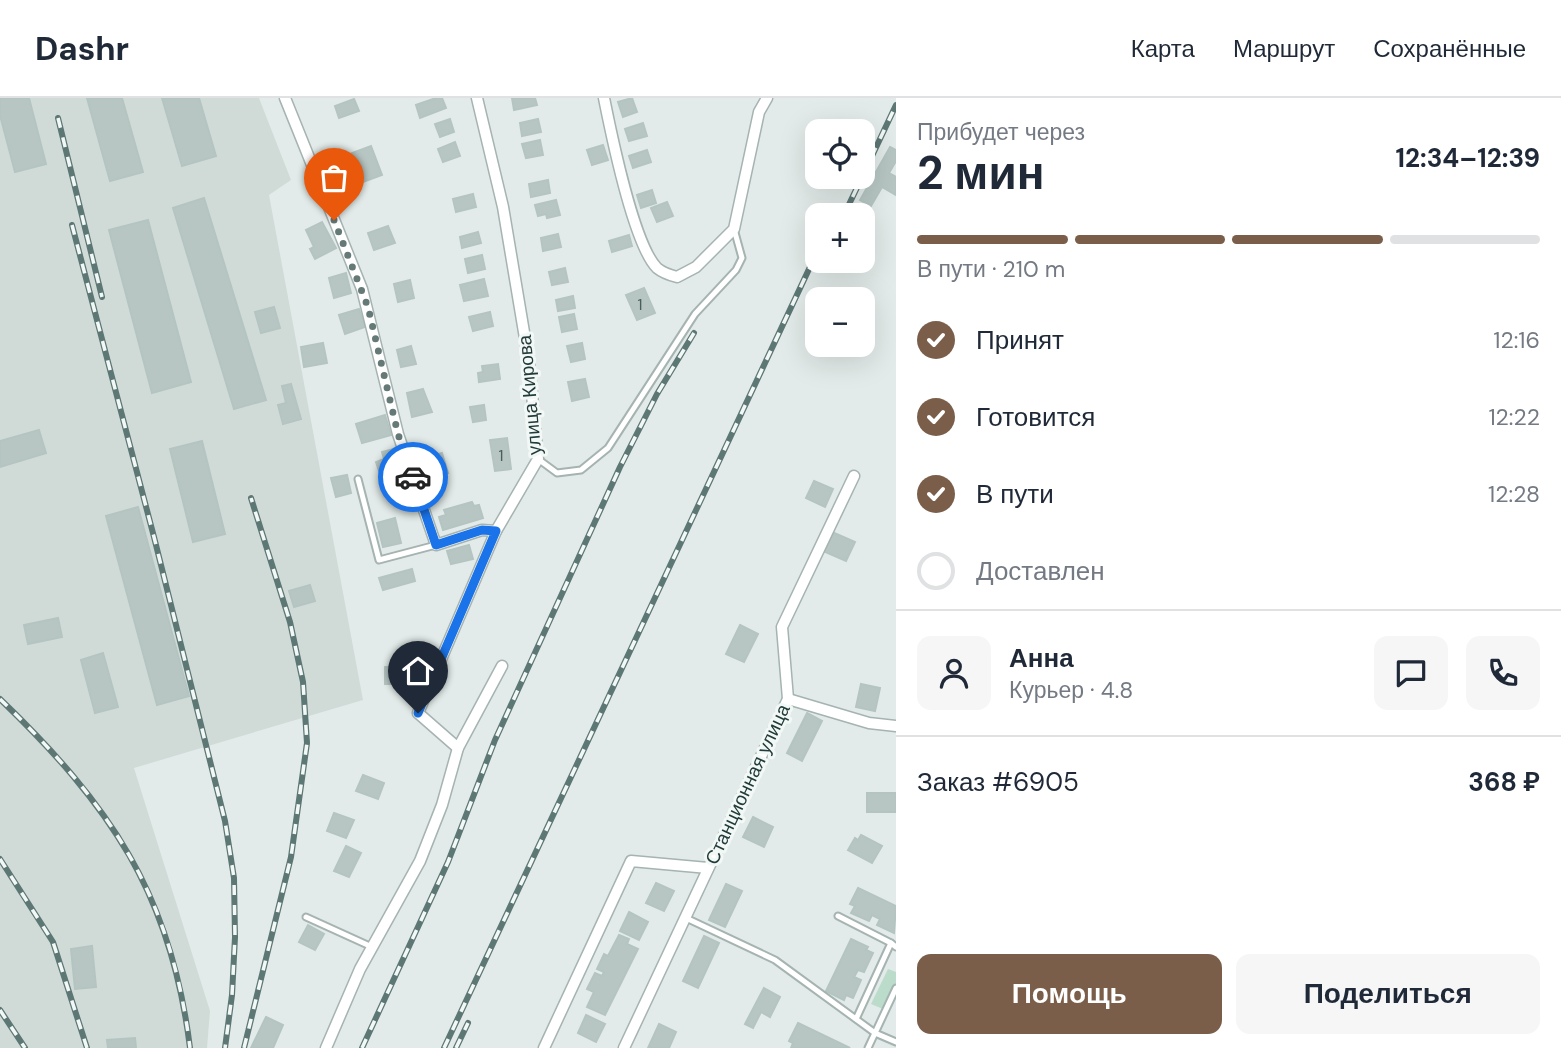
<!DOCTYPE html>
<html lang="ru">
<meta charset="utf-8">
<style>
body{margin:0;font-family:"DM Sans",sans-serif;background:#f6f6f7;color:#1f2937;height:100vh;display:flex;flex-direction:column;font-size:26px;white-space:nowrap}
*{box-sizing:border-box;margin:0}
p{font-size:23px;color:#747a83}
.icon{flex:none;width:38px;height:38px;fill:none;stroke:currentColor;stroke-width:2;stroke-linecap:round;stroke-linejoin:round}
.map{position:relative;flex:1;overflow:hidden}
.side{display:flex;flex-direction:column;background:#fff;width:665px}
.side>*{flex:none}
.tools{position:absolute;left:805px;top:21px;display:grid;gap:14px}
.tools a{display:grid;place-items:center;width:70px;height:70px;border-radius:14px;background:#fff;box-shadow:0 7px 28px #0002;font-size:35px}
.pin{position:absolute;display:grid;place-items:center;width:60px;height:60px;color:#fff;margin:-72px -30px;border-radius:50% 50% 50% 0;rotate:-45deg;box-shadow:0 0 7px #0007}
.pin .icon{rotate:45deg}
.courier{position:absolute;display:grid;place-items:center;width:70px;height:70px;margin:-35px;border:5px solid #1a73e8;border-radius:50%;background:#fff;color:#222;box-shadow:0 2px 9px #0007}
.overview em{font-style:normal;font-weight:700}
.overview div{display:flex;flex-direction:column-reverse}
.overview{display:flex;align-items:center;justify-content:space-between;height:119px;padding:0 21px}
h1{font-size:46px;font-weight:700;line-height:52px}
.bar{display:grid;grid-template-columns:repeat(4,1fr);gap:10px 7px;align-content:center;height:84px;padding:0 21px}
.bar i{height:9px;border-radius:5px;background:#e0e1e3}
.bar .on{background:#7b5e49}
.bar p{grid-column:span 4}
.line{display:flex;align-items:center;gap:18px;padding:0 21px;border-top:2px solid #e0e1e3}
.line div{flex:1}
.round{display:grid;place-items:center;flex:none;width:74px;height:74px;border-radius:14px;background:#f6f6f7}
ol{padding:0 21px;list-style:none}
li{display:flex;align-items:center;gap:21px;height:77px}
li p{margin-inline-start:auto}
li .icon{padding:7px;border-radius:50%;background:#7b5e49;color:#fff;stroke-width:4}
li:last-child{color:#747a83}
li i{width:38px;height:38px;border:4px solid #e0e1e3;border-radius:50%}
.action{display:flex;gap:14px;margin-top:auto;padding:14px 21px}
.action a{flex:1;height:80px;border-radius:14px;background:#7b5e49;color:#fff;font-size:28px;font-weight:700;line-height:80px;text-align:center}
.action a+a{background:#f6f6f7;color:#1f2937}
header{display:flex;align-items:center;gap:42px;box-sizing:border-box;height:98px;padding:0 35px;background:#fff;border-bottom:2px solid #e0e1e3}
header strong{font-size:33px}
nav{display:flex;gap:38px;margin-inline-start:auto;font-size:24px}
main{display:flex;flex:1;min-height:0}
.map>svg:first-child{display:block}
.built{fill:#d0dbd8}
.green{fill:#bbdccb}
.building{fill:#b7c6c3;stroke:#b4c5c1;stroke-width:2}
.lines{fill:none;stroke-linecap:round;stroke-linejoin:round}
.lane-casing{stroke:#a5b3b1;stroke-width:9}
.street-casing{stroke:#a5b3b1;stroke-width:13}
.lane{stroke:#fff;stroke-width:5}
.street{stroke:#fff;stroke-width:10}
.rail-casing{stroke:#5d7775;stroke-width:6}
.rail{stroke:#f2f8f6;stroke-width:3.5;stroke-dasharray:10;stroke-linecap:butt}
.done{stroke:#657977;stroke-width:7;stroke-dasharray:0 12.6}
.route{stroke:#1a73e8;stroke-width:9}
.labels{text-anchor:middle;stroke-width:6;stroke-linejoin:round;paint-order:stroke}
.number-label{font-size:16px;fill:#475e5c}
.street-label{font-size:19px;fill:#223c3a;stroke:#f2f8f6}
</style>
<header>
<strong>Dashr</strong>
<nav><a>Карта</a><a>Маршрут</a><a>Сохранённые</a></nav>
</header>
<main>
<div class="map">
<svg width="896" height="950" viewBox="0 0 896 950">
<rect width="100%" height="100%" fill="#e2ebe9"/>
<polygon class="built" points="0,0 259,0 291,82 269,97 363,602 134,670 210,913 207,950 0,950"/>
<polygon class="green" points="888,871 896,874 896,885 883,911 871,906"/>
<g class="building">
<polygon points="0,0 29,0 46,66 15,74 0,17"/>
<polygon points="87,0 122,0 143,74 110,83"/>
<polygon points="162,0 199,0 216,58 182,68"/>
<polygon points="436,0 442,0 446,10 420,20 416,7"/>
<polygon points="512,0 535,0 537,7 514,12"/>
<polygon points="632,0 637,14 623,19 618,4"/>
<polygon points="354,1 359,13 339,20 335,8"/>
<polygon points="450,21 454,34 440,39 435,26"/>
<polygon points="538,21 541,34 522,38 520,25"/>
<polygon points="643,25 647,38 629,43 625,31"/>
<polygon points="540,42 543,57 526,60 522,46"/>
<polygon points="455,44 460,58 443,64 438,51"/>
<polygon points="603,47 608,62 592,67 587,52"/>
<polygon points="371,48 382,77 363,84 352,55"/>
<polygon points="890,49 896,52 896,63 889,75 896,79 896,97 882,89 871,108 860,102"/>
<polygon points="647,52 651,64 633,70 629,58"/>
<polygon points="548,82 550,95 531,99 529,86"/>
<polygon points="652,92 656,105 641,110 637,97"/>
<polygon points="473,96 476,109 456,114 453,101"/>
<polygon points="204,100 266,302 234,311 173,110"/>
<polygon points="556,102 560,117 547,120 546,116 538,118 535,107"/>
<polygon points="667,104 673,118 657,124 651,110"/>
<polygon points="148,122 191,284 152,295 109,132"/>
<polygon points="322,124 336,150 315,161 310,151 314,149 306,132"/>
<polygon points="388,128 395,145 374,152 368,135"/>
<polygon points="478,134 481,145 462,150 460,139"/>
<polygon points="558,136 561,149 543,153 541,140"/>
<polygon points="629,137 632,148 612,154 609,143"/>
<polygon points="482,157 485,171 468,175 465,161"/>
<polygon points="565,170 568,184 552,187 549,174"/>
<polygon points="346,175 351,195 334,200 329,180"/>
<polygon points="484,181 488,198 464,203 460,187"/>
<polygon points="410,182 414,200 398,204 394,186"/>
<polygon points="644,190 655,215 637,222 626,197"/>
<polygon points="573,198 575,210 558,213 556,202"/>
<polygon points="274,209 280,230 261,235 255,214"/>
<polygon points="359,211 365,229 345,236 339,217"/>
<polygon points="490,214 493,228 473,233 469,219"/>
<polygon points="574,216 577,231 562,234 559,219"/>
<polygon points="323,245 327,265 304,269 301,249"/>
<polygon points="582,245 585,261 571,264 567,248"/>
<polygon points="411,248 416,266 401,269 397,252"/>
<polygon points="498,266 500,281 479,284 478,275 483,274 482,268"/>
<polygon points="585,281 589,299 572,303 568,284"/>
<polygon points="291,286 301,321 283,326 278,307 286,305 282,288"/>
<polygon points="423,291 432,314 412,319 407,295"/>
<polygon points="484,307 486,322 473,324 470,309"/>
<polygon points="385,317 391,337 362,345 356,326"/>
<polygon points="39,332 46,355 0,369 0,343"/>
<polygon points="507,340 511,371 495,373 490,342"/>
<polygon points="202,343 225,436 193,444 170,351"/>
<polygon points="394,351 404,385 385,391 376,364 384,361 382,354"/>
<polygon points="442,355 448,375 429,381 423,360"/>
<polygon points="347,377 351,395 336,399 331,380"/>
<polygon points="814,383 833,391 825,409 806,400"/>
<polygon points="472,404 474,408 479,407 483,420 443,432 439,419 446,417 444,412"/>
<polygon points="138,409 189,598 157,607 106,418"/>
<polygon points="395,420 401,445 383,449 377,425"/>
<polygon points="832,434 855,444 846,463 823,453"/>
<polygon points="469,447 473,461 451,466 447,453"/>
<polygon points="412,471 415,483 383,492 379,480"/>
<polygon points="310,487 315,503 294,509 289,493"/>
<polygon points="58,520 62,539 28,546 24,527"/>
<polygon points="740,527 758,536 744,564 726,556"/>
<polygon points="103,555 118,609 95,615 81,562"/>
<polygon points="385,569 412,570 412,586 385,586"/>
<polygon points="861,586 880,590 875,613 856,609"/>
<polygon points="807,615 822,623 802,663 787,655"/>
<polygon points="363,677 384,685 378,701 356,693"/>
<rect x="867" y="695" width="29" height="19"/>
<polygon points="334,715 354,722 346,740 327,733"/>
<polygon points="753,719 773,729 764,749 743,739"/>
<polygon points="861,737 882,748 872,765 848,752 855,740 858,742"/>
<polygon points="346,748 361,755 349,779 334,773"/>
<polygon points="656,785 674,793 664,813 646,805"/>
<polygon points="726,786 742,793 725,829 709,822"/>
<polygon points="858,790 896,808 894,835 877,827 880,821 872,817 869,823 851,815 855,808 850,806"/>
<polygon points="629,814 648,824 639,842 620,833"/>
<polygon points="308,827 324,836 315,852 299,844"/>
<polygon points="619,837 629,841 627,846 638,851 605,917 587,909 594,894 587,891 595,875 602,878 604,874 597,871 604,856 608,858"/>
<polygon points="704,838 719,845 698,890 683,883"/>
<polygon points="851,841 868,849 866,852 873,855 864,874 858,872 854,879 861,882 853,900 846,897 844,902 826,893"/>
<polygon points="92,848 96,889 75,891 71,851"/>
<polygon points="764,890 780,899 770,919 761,914 753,930 745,926"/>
<polygon points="586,917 605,926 596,944 578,935"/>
<polygon points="266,919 283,927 273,950 251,950"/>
<polygon points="798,925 850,950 791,950 793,945 789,943"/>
<polygon points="659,926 676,934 669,950 648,950"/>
<polygon points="135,940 136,950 108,950 107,942"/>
</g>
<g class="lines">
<g class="lane-casing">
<g id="lane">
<polyline points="538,361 557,375 581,372 608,350 695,216 736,172 742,160 734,131"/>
<polyline points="358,381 379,462 436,447"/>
<polyline points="838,818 891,845"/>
<polyline points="306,819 372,849"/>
<polyline points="686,820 775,862 875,935 896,944"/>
<polyline points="856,921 891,845 896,849"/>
<polyline points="868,950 896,890"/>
</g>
</g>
<g class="street-casing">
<g id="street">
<polyline points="285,0 362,191 398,336 436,447 482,432 496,433"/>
<path d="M604 0C611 35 634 147 657 170 663 175 669 177 677 179L696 169 734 131 759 14 767 0"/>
<polyline points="788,601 869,625 896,628"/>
<polyline points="458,650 418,615 496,433 538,361 529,264 503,109 477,0"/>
<polyline points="326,950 360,871 420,763 442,707 458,650 502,568"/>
<polyline points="544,950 631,763 708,770"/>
<polyline points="624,950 788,601 782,529 854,378"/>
</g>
</g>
<use href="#lane" class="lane"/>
<use href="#street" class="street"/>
<g class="rail-casing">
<g id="rail">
<polyline points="58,20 102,199"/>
<polyline points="863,77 896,7"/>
<polyline points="844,117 862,79"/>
<polyline points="72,127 154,439 225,723 234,780 235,839 232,897 225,950"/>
<path d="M0 601C110 707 171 795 190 950"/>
<polyline points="0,761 53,844 87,950"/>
<polyline points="0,912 25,950"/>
<polyline points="244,950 291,759 307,645 303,584 290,524 251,400"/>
<polyline points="362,950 448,764 495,642 620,369 657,296 694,235"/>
<polyline points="444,950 817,154"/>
<polyline points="456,950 468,925"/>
</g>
</g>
<use href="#rail" class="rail"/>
</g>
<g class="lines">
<polyline class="done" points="334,122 368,209 398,336 413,379"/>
<polyline class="route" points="413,379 436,447 482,432 496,433 418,615"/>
</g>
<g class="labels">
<g class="number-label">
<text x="640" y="212">1</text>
<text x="501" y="363">1</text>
</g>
<g class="street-label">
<text transform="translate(529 297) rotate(-95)" y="7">улица Кирова</text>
<text transform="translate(747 686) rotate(-65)" y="7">Станционная улица</text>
</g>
</g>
</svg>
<div class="tools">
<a><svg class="icon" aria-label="locate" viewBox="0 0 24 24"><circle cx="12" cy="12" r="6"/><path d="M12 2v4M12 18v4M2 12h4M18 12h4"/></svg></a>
<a>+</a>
<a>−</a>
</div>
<div class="pin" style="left:334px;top:122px;background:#ea580c"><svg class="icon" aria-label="bag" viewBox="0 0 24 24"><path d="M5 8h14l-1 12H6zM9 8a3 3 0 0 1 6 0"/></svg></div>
<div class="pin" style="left:418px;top:615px;background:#1f2937"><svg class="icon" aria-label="home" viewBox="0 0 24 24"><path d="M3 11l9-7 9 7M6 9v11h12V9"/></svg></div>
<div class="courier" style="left:413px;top:379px"><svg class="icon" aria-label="car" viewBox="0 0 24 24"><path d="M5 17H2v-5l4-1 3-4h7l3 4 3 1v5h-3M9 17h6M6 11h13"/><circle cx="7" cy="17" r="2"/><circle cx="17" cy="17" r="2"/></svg></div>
</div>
<section class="side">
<div class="overview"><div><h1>2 мин</h1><p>Прибудет через</p></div><em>12:34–12:39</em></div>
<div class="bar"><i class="on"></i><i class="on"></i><i class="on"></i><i></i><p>В пути · 210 m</p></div>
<ol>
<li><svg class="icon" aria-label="check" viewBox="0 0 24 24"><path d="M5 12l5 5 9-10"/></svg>Принят<p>12:16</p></li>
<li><svg class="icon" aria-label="check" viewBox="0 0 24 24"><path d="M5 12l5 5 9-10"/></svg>Готовится<p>12:22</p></li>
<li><svg class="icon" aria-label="check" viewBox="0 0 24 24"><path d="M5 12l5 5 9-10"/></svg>В пути<p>12:28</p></li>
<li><i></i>Доставлен</li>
</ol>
<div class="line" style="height:126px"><a class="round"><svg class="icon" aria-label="person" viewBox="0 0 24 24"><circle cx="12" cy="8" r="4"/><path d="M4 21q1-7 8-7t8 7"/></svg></a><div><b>Анна</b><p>Курьер · 4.8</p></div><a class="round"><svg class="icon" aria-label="chat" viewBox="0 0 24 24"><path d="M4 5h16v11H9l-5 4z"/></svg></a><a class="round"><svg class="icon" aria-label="phone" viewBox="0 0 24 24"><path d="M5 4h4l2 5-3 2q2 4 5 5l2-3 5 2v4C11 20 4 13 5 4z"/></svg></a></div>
<div class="line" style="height:91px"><div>Заказ #6905</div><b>368 ₽</b></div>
<div class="action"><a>Помощь</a><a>Поделиться</a></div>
</section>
</main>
